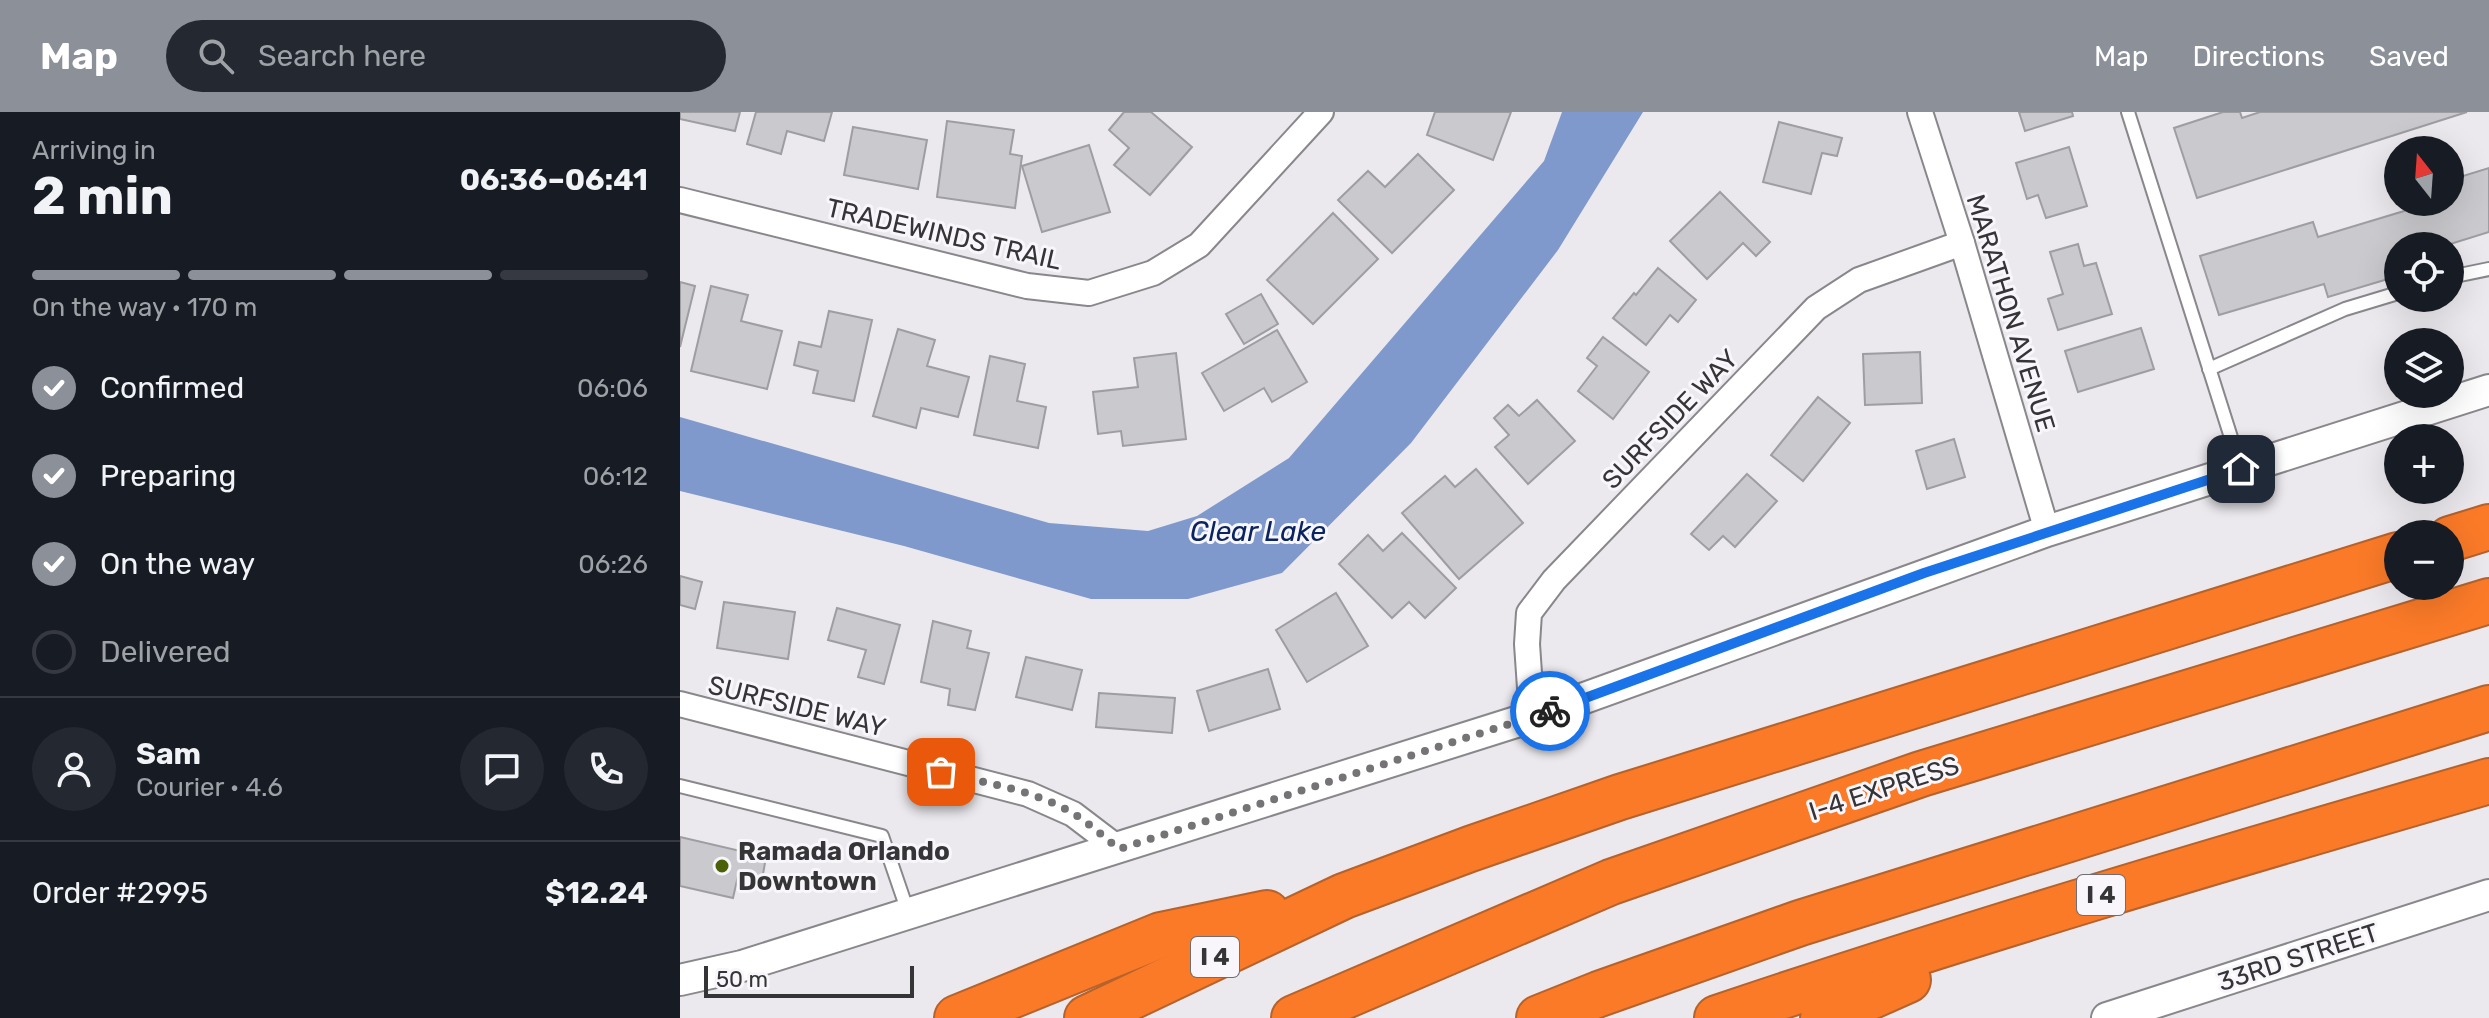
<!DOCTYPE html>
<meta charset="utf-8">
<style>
body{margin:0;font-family:Rubik,sans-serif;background:#242831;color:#f1f3f6;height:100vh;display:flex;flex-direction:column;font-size:30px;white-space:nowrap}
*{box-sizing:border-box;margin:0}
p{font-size:26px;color:#9ea1a6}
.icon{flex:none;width:44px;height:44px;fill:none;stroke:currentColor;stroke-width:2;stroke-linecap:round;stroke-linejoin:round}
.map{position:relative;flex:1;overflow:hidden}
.side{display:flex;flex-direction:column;background:#171b24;width:680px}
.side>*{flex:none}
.needle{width:52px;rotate:343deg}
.tools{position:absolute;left:1704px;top:24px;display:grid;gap:16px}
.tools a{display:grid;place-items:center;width:80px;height:80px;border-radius:50%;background:#171b24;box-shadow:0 8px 32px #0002;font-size:40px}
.scale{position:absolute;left:24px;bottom:20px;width:210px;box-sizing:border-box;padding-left:8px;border:4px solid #353436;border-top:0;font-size:22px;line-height:28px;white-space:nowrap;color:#353436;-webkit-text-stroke:6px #f8f6fa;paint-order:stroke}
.pin{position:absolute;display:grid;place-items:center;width:68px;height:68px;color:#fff;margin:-34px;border-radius:16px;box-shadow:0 4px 12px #0006}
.courier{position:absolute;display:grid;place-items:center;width:80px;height:80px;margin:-40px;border:6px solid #1a73e8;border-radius:50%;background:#fff;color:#222;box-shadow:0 2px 10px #0007}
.summary em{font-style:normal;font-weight:700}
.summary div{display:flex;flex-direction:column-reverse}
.summary{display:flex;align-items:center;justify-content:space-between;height:136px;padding:0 32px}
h1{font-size:52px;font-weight:700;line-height:60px}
.bar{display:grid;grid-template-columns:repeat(4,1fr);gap:12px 8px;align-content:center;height:96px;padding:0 32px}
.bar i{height:10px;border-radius:6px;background:#363941}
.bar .active{background:#8c9099}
.bar p{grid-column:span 4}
.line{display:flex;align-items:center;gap:20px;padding:0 32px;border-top:2px solid #363941}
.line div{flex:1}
.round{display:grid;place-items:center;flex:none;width:84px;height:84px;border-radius:42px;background:#242831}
ol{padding:0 32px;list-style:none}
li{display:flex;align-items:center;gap:24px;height:88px}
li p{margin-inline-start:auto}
li .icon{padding:8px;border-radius:50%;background:#8c9099;color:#fff;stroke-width:4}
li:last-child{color:#9ea1a6}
li i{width:44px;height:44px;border:4px solid #363941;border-radius:50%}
header{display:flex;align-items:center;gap:48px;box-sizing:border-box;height:112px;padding:0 40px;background:#8c9099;color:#fff}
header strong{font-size:38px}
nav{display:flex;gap:44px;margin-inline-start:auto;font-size:28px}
.search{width:560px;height:72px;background:#242831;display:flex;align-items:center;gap:20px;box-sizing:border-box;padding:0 28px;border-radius:44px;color:#9ea1a6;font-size:30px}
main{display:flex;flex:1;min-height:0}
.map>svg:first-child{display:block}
.water{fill:#7f99cc}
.building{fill:#cac9cd;stroke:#9e9da1;stroke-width:2}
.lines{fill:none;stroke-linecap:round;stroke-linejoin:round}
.service-casing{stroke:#89878b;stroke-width:16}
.minor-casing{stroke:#89878b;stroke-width:28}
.tertiary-casing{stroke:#89878b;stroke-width:34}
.motorway-casing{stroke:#b5622d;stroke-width:48}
.service{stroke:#fff;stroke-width:12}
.minor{stroke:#fff;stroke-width:24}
.tertiary{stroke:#fff;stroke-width:30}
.motorway{stroke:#fa7a28;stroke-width:44}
.done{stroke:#757376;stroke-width:8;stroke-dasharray:0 14.4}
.route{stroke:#1a73e8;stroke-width:10}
.poi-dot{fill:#4a6009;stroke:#f8f6fa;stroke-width:3}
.labels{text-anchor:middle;stroke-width:6;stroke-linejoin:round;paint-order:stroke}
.shield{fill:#f8f6fa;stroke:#706e71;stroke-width:2}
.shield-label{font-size:24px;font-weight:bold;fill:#353436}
.street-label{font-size:26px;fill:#353436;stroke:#f8f6fa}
.poi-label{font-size:26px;font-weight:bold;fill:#353436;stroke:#f8f6fa;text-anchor:start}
.water-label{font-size:28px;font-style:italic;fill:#092460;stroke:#f8f6fa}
</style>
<header>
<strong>Map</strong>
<div class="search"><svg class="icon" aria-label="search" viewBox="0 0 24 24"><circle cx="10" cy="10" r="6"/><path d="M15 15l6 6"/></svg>Search here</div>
<nav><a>Map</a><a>Directions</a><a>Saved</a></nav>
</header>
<main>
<section class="side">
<div class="summary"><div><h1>2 min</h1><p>Arriving in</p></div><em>06:36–06:41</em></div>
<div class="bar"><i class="active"></i><i class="active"></i><i class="active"></i><i></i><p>On the way · 170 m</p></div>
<ol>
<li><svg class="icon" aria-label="check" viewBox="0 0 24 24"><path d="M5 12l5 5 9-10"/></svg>Confirmed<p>06:06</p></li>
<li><svg class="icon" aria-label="check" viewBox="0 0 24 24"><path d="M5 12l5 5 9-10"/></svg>Preparing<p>06:12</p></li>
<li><svg class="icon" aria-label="check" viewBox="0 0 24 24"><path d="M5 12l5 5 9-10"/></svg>On the way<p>06:26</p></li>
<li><i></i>Delivered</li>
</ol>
<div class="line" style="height:144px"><a class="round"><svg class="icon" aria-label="person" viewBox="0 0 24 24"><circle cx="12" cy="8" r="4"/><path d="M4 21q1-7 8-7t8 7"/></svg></a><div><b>Sam</b><p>Courier · 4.6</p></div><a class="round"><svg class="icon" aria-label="chat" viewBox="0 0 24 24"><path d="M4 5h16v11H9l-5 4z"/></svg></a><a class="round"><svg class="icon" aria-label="phone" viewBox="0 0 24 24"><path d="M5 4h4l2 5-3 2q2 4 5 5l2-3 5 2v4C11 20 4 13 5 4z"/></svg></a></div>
<div class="line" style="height:104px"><div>Order #2995</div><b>$12.24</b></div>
</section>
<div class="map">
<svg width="1809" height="906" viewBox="0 0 1809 906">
<rect width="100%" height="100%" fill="#ebe9ed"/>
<polygon class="water" points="882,0 963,0 878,138 731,331 602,461 508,487 411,487 224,434 0,379 0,305 369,411 468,419 517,404 609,346 864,49"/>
<g class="building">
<polygon points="0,0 60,0 55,19 0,7"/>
<polygon points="76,0 152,0 144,29 107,19 101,42 67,32"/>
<polygon points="444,0 471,0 512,35 470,83 434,53 449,36 429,18"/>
<polygon points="755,0 831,0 813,48 747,23"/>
<polygon points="1339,0 1392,0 1393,4 1345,19"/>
<polygon points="1543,0 1560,0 1562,6 1580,0 1787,0 1517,86 1494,16"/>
<polygon points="267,9 334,18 330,42 342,44 335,96 257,85"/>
<polygon points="1099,10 1162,26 1157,44 1142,41 1131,82 1083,70"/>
<polygon points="173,15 247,28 238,77 164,63"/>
<polygon points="409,33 430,100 362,120 342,54"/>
<polygon points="1389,35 1407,94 1366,106 1358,83 1347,87 1336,51"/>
<polygon points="738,42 774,78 712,141 658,88 688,59 705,75"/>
<polygon points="1809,56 1809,120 1764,134 1718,134 1718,164 1648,185 1644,172 1539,203 1520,144 1633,110 1638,125 1734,96 1732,90 1770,90 1770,68"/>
<polygon points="1040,80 1090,130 1076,144 1063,131 1027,167 990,129"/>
<polygon points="653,101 698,147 633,212 587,168"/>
<polygon points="1398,132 1404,154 1416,151 1432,202 1378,218 1368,187 1383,182 1370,140"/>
<polygon points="978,156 1016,188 998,210 990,203 966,233 933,206 954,181 956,183"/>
<polygon points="0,170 15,174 0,235"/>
<polygon points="31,174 68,183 61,209 102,219 87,277 11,259"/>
<polygon points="581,182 598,212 564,232 546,202"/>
<polygon points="149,199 192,208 174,289 133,281 138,259 114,253 119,230 141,235"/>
<polygon points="1461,216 1474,257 1398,280 1385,239"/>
<polygon points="218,217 255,228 247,254 289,265 278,305 241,296 236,316 193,304"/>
<polygon points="597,218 627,270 592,290 584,276 544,299 522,261"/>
<polygon points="923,225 969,260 933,307 898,279 917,254 907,246"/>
<polygon points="1240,240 1242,291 1185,293 1183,242"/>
<polygon points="496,241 506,327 443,334 441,319 418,322 413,280 458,275 454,246"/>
<polygon points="310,244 345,252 337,289 366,295 358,336 294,323"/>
<polygon points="1138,285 1170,311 1123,369 1091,343"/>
<polygon points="857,288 895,329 848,372 815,335 829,323 814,306 828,293 839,304"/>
<polygon points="1274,327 1285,365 1247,377 1236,339"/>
<polygon points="796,357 843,411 779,467 722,401 765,364 775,375"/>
<polygon points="1067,362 1097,389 1055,435 1043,424 1029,438 1011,422"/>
<polygon points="722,421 776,476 745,506 729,490 712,506 659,452 688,423 703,439"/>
<polygon points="0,464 22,470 15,497 0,493"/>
<polygon points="656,481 688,534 627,570 596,518"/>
<polygon points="44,490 115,500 108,547 37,536"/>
<polygon points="157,496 220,513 204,572 178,565 186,538 148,528"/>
<polygon points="253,509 291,519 287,536 309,541 295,598 268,593 270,577 241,570"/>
<polygon points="346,545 402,558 392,598 336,585"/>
<polygon points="588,557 600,597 529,619 517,579"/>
<polygon points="419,581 495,586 492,621 416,615"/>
<polygon points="0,725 86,745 82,768 58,764 53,786 0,774"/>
</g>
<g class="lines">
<g class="service-casing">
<g id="service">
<polyline points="1448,0 1561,357"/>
<polyline points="1770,165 1809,157"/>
<polyline points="1529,257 1665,197 1718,181"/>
<polyline points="0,674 202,724 228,800"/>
</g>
</g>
<g class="minor-casing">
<g id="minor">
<polyline points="1240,0 1282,131 1367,419"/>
<polyline points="0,88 347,174 409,181 473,161 519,133 641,0"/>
<polyline points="0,592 348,682 393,702 439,737"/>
<polyline points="852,605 847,532 849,501 874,468 1136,196 1179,168 1282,131"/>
</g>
</g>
<g class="tertiary-casing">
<g id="tertiary">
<polyline points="0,868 62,854 852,605 1367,419 1809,278"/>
<polyline points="1427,906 1809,783"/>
</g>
</g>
<g class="motorway-casing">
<g id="motorway">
<polyline points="1770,427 1809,415"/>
<polyline points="277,906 481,823 587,801"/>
<polyline points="407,906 664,784 790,737 940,685 1718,443"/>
<polyline points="614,906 931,770 1241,662 1809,489"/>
<polyline points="859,906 919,882 1120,811 1809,596"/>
<path d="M1037 906C1292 820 1550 744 1809 669"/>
<polyline points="1143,906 1228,868"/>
</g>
</g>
<use href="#service" class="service"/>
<use href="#minor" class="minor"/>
<use href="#tertiary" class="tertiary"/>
<use href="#motorway" class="motorway"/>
</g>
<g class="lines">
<path class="done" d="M261 660C305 671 355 678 394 702 410 712 424 725 439 737L870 599"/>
<polyline class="route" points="870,599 1244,461 1561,357"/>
</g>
<circle class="poi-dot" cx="42" cy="754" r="8"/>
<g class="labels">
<g class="shield">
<rect x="1397" y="763" width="48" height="40" rx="6"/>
<rect x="511" y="825" width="48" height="40" rx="6"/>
</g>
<g class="shield-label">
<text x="1421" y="791">I 4</text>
<text x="535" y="853">I 4</text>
</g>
<g class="street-label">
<text transform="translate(264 122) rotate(13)" y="9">TRADEWINDS TRAIL</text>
<text transform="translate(1331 201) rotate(73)" y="9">MARATHON AVENUE</text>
<text transform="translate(990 307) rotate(-46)" y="9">SURFSIDE WAY</text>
<text transform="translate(117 594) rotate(14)" y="9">SURFSIDE WAY</text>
<text transform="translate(1204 676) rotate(-18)" y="9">I-4 EXPRESS</text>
<text transform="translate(1618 845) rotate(-18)" y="9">33RD STREET</text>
</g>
<g class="poi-label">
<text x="58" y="748">Ramada Orlando<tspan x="58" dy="30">Downtown</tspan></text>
</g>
<g class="water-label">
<text x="578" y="429">Clear Lake</text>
</g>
</g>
</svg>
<div class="tools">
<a><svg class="needle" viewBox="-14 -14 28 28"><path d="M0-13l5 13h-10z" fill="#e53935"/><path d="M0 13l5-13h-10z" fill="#9ea1a6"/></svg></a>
<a><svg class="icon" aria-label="locate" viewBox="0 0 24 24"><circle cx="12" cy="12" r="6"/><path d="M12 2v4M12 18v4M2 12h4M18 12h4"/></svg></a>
<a><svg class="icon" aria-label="layers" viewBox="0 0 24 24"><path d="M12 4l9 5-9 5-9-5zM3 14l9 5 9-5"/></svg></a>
<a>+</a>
<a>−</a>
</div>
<div class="scale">50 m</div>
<div class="pin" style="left:261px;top:660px;background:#ea580c"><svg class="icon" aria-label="bag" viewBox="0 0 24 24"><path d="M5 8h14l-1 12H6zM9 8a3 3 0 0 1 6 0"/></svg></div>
<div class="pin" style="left:1561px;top:357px;background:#1f2937"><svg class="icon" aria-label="home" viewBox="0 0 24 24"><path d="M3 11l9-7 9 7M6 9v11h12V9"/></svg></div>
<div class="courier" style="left:870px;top:599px"><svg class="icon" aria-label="bike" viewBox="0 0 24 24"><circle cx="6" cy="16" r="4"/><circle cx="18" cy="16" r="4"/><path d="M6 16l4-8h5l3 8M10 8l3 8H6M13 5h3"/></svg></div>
</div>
</main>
